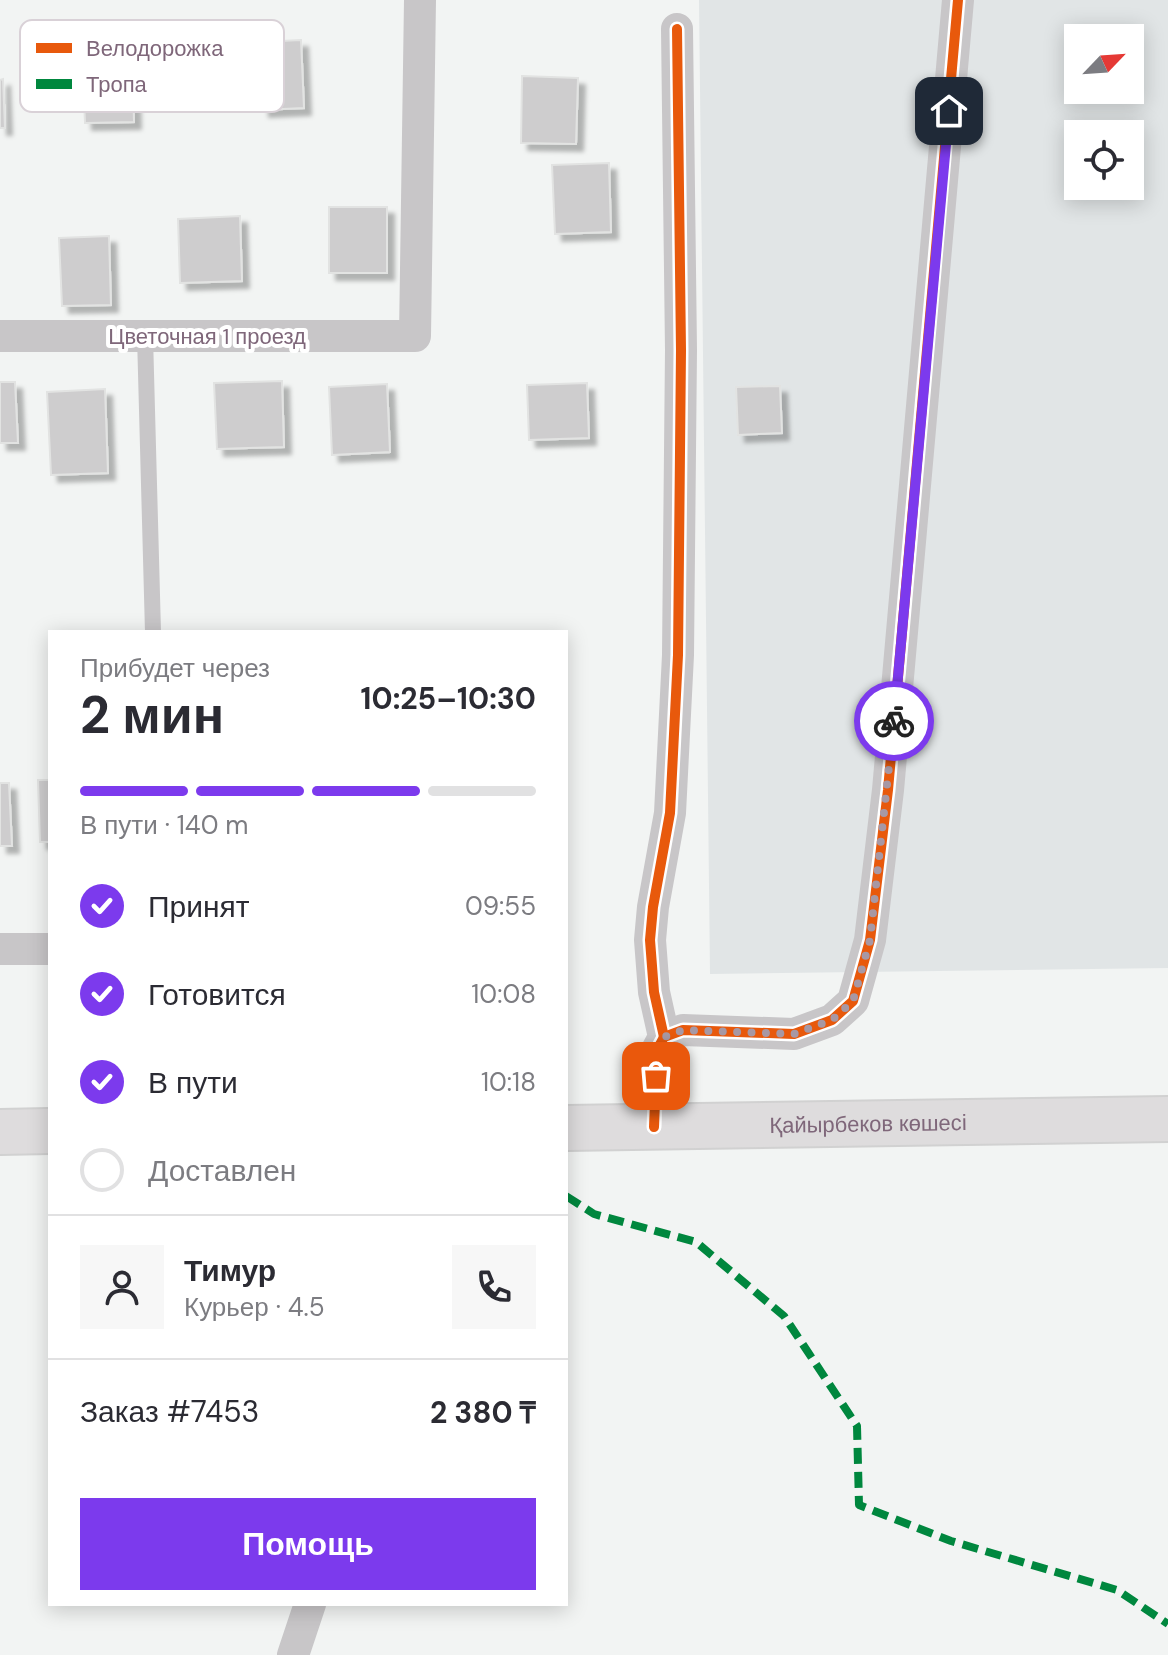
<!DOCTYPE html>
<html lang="ru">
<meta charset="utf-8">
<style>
body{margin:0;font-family:"DM Sans",sans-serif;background:#f7f7f7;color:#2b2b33;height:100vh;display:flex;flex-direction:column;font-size:30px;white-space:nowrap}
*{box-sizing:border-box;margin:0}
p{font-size:26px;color:#7c7c81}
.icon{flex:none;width:44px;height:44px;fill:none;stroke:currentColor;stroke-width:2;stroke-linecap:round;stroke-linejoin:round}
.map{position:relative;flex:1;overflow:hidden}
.sheet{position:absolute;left:48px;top:630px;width:520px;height:976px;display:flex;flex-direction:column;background:#fff;border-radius:0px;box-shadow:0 4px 20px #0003}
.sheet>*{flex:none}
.needle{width:52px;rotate:65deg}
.fabs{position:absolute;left:1064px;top:24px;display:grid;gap:16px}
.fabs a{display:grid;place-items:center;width:80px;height:80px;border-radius:0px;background:#fff;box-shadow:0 4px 20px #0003;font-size:40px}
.pin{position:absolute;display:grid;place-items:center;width:68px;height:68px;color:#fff;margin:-34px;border-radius:16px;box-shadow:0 4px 12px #0006}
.courier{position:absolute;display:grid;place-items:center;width:80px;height:80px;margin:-40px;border:6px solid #7c3aed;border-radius:50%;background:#fff;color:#222;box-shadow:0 2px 10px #0007}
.overview em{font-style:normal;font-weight:700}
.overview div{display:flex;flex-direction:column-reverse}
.overview{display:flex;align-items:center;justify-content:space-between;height:136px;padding:0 32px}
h1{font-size:52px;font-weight:700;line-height:60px}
.bar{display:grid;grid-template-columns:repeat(4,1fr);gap:12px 8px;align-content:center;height:96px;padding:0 32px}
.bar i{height:10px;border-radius:6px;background:#e1e1e2}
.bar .on{background:#7c3aed}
.bar p{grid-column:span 4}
.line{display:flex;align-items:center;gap:20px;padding:0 32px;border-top:2px solid #e1e1e2}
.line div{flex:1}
.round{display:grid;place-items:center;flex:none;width:84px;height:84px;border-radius:0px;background:#f7f7f7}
ol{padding:0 32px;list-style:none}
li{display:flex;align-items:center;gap:24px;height:88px}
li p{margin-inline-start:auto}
li .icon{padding:8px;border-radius:50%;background:#7c3aed;color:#fff;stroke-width:4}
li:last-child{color:#7c7c81}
li i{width:44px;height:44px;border:4px solid #e1e1e2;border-radius:50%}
.button{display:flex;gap:16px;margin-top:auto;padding:16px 32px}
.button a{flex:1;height:92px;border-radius:0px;background:#7c3aed;color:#fff;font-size:32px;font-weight:700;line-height:92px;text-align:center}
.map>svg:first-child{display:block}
.green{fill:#e1e5e6;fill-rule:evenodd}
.building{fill:#cecdce;stroke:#e2e3e2;stroke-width:2;filter:url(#shadow)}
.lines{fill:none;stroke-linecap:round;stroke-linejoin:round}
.secondary-casing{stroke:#d1d1d1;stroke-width:48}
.lane{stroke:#c8c6c8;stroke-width:16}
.street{stroke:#c8c6c8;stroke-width:32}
.secondary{stroke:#dedcdd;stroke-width:44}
.quiet{stroke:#00873e;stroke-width:8;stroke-dasharray:16 8;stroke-linecap:butt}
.cycleway-casing{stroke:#fff;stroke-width:15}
.cycleway{stroke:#e8590c;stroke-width:10}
.done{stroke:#a798a4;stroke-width:8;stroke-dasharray:0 14.4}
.route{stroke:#7c3aed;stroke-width:10}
.labels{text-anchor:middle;stroke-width:8;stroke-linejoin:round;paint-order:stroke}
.street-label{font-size:22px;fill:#7f677a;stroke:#fff}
.key{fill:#fff;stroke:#d9d1d7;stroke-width:2}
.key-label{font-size:22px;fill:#7f677a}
</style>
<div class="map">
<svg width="1168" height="1655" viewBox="0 0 1168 1655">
<defs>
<filter id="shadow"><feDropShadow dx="7" dy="7" stdDeviation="2" flood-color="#0004"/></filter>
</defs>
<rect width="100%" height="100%" fill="#f2f4f3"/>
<path class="green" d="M699 0H1168V968L710 974ZM1078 38H1130V90H1078ZM1078 134H1130V186H1078Z"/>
<g class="building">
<polygon points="301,40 304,108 262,110 259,42"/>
<polygon points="132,49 134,122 85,123 82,51"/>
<polygon points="522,76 578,78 576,144 521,143"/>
<polygon points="3,79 5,128 0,128 0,80"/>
<polygon points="609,163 611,232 555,234 552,165"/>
<rect x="329" y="207" width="58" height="66"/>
<polygon points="240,216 242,281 180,283 178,219"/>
<polygon points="109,236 111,305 62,306 59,238"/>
<polygon points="282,381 284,447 217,449 214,383"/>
<polygon points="0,382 15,382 18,443 0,443"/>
<polygon points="587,383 589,438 529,440 527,385"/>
<polygon points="387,384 390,452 332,455 329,387"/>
<polygon points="780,386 782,433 738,435 736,387"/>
<polygon points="105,389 108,473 51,475 47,392"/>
<polygon points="38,780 50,780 50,842 40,842"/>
<polygon points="0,783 9,783 12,846 0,846"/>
</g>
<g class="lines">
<g class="secondary-casing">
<g id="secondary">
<path id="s1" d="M566 1128 1168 1119"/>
<polyline points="0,1132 50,1131"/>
</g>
</g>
<polyline class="lane" points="145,336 153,632"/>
<g class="street">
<polyline points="0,336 415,336 420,0"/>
<polyline points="0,949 50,949"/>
<polyline points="664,1037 654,992 650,940 653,907 670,813 678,655 681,350 677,29"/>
<polyline points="654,1127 657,1050 664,1037 683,1030 794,1034 832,1020 853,1001 870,940 888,790 958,0"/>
<polyline points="293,1655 310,1604"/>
</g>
<use href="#secondary" class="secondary"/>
<polyline class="quiet" points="566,1196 594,1214 696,1242 784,1316 857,1426 859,1505 951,1541 1117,1590 1168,1624"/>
<g class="cycleway-casing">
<g id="cycleway">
<polyline points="664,1037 654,992 650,940 653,907 670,813 678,655 681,350 677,29"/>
<polyline points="654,1127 657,1050 664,1037 683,1030 794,1034 832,1020 853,1001 870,940 888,790 958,0"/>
</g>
</g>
<use href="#cycleway" class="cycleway"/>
</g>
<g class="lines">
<polyline class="done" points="656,1076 657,1050 664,1037 683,1030 794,1034 832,1020 853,1001 870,940 894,721"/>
<polyline class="route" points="894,721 949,111"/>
</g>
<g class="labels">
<g class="street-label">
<text x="207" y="344">Цветочная 1 проезд</text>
<text dy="8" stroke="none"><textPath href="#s1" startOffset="302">Қайырбеков көшесі</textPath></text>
</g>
</g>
<rect x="20" y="20" width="264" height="92" rx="12" class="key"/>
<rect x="36" y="43" width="36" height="10" fill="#e8590c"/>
<rect x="36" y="79" width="36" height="10" fill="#00873e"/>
<g class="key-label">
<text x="86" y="56">Велодорожка</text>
<text x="86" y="92">Тропа</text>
</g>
</svg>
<div class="fabs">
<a><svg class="needle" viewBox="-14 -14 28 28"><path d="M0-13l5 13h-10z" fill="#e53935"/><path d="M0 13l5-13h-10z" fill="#7c7c81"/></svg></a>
<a><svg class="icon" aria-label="locate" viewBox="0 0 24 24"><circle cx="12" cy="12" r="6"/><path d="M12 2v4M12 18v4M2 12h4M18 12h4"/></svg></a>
</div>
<div class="pin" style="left:656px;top:1076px;background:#ea580c"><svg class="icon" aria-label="bag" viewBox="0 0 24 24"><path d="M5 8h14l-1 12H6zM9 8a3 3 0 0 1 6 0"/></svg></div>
<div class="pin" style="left:949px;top:111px;background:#1f2937"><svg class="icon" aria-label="home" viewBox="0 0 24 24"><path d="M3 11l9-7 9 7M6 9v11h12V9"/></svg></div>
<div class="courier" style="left:894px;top:721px"><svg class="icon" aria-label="bike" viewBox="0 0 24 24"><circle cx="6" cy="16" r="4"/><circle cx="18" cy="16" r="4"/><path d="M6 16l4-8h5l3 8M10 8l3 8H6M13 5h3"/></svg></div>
<section class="sheet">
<div class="overview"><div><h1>2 мин</h1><p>Прибудет через</p></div><em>10:25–10:30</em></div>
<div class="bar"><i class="on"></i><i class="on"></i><i class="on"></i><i></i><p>В пути · 140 m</p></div>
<ol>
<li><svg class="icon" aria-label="check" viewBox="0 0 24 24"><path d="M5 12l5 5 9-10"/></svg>Принят<p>09:55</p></li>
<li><svg class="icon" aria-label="check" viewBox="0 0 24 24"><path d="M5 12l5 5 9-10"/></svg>Готовится<p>10:08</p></li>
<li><svg class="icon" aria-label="check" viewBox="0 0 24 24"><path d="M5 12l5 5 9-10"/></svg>В пути<p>10:18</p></li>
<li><i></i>Доставлен</li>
</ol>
<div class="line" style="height:144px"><a class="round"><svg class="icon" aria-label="person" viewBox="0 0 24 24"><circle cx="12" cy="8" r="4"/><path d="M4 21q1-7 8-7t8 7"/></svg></a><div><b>Тимур</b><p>Курьер · 4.5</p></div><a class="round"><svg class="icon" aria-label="phone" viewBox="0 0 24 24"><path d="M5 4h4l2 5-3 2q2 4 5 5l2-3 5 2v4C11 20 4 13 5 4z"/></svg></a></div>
<div class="line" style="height:104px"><div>Заказ #7453</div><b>2 380 ₸</b></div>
<div class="button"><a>Помощь</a></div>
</section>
</div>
